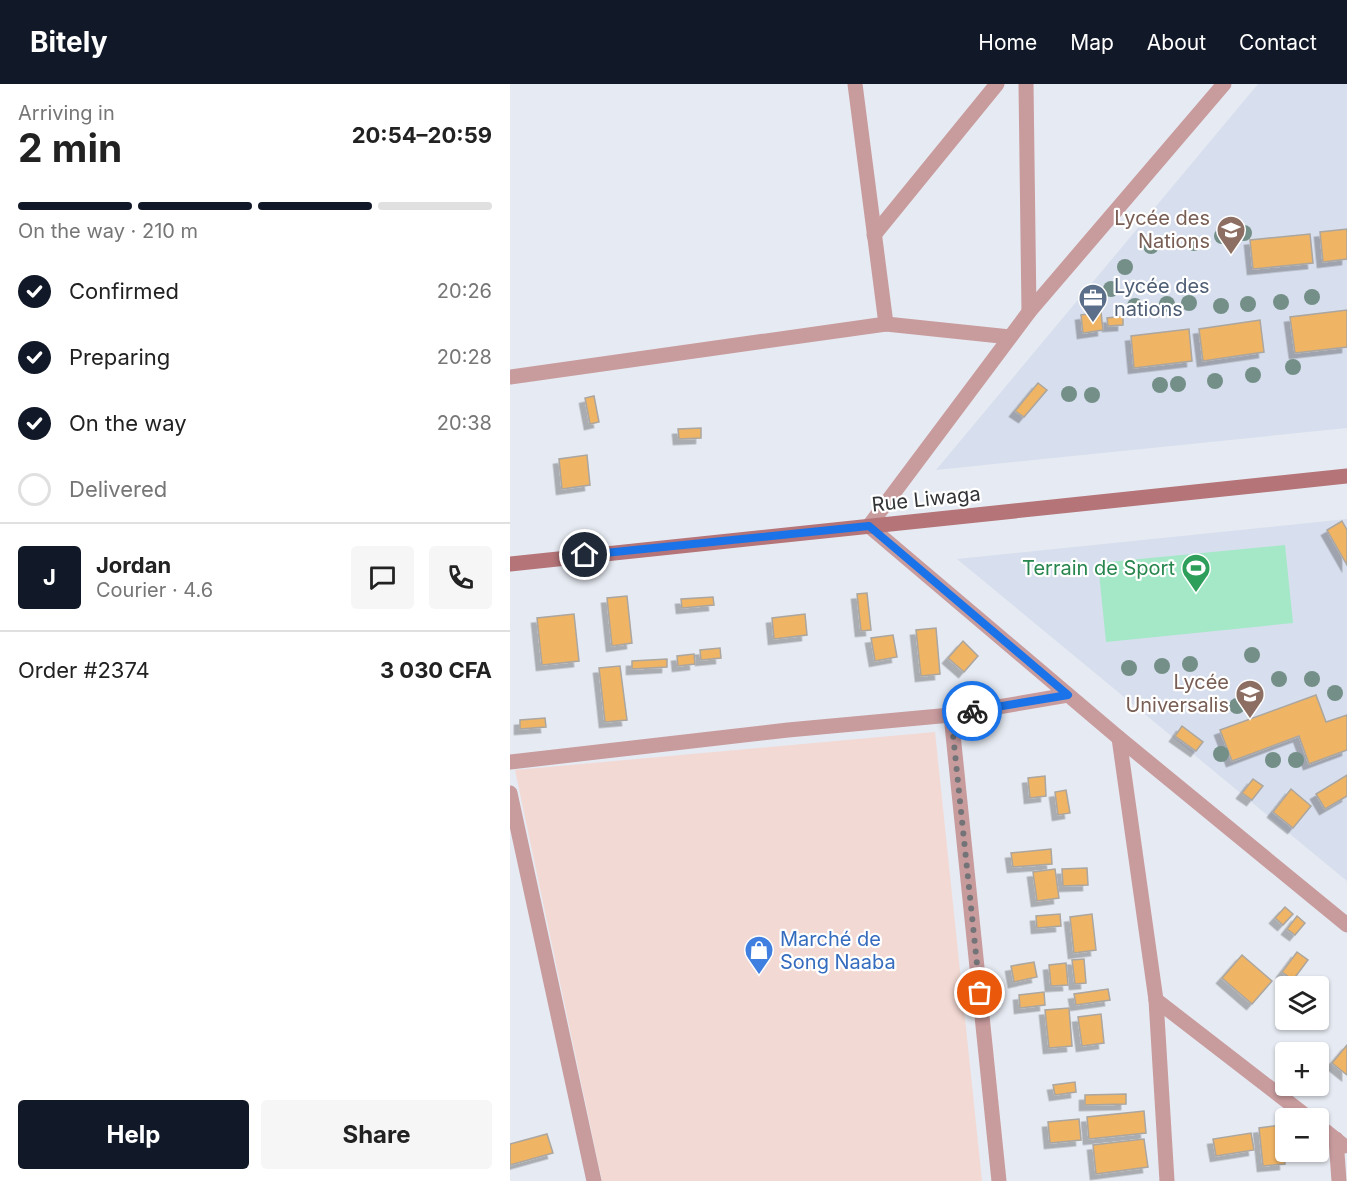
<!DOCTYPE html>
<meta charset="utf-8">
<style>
body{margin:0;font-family:Inter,sans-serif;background:#f6f6f6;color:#222;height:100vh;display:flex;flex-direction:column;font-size:22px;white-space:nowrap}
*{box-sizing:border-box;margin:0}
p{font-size:20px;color:#767676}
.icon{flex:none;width:33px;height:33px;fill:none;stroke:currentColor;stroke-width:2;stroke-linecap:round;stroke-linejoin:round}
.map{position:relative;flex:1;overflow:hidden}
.panel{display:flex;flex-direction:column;background:#fff;width:510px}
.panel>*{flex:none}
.tools{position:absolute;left:765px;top:892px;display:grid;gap:12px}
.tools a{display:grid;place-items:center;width:54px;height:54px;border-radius:6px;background:#fff;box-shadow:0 2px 4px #0004;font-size:30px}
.pin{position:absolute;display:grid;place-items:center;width:51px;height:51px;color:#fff;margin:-26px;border:3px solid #fff;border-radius:50%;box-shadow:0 2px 6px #0007}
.courier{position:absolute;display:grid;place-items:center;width:60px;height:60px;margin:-30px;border:4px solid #1a73e8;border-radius:50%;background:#fff;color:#222;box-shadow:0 2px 8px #0007}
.head em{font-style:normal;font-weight:700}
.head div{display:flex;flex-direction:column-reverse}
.head{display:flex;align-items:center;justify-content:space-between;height:102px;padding:0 18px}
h1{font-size:39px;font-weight:700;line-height:45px}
.bar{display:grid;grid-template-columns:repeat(4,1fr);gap:9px 6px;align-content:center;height:72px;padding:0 18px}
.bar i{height:8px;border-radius:4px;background:#e0e0e0}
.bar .selected{background:#111827}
.bar p{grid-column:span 4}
.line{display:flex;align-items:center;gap:15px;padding:0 18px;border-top:2px solid #e0e0e0}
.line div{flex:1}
.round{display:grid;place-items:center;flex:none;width:63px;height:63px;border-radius:6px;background:#f6f6f6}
ol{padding:0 18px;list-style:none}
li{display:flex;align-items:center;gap:18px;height:66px}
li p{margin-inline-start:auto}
li .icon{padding:6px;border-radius:50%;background:#111827;color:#fff;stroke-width:4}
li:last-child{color:#767676}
li i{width:33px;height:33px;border:3px solid #e0e0e0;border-radius:50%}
.cta{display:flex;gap:12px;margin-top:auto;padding:12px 18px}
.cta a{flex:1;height:69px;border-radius:6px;background:#111827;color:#fff;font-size:24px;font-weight:700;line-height:69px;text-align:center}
.cta a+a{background:#f6f6f6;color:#222}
header{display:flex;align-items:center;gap:36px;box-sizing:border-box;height:84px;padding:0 30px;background:#111827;color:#fff}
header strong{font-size:28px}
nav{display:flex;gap:33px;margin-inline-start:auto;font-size:21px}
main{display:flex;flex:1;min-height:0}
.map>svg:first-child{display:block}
.commercial{fill:#f3d9d3}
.built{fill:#d7deed}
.green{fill:#a4e8c7}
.building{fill:#f0b465;stroke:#aba69f;stroke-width:1.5;filter:url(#shadow)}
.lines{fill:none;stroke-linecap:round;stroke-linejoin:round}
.street{stroke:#c89b9d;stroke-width:15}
.secondary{stroke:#b47478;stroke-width:15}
.tree{fill:#748f88}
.done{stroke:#727478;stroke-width:6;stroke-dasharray:0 10.8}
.route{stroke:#1a73e8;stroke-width:8}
.labels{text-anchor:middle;stroke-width:4.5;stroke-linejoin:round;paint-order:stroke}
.education-label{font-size:20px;fill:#785e54;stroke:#fff;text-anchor:end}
.service-label{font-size:20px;fill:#4e5e75;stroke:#fff;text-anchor:start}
.street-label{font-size:20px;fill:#333437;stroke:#fff}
.leisure-label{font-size:20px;fill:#27864d;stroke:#fff;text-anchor:end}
.shop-label{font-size:20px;fill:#366cbe;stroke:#fff;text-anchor:start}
</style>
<header>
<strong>Bitely</strong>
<nav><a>Home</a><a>Map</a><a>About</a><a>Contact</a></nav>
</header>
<main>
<section class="panel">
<div class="head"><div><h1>2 min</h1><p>Arriving in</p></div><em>20:54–20:59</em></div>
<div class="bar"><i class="selected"></i><i class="selected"></i><i class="selected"></i><i></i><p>On the way · 210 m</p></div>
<ol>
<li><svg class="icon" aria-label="check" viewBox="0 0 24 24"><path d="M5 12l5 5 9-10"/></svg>Confirmed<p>20:26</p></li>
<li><svg class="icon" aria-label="check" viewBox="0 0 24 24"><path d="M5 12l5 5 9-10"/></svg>Preparing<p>20:28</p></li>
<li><svg class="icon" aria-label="check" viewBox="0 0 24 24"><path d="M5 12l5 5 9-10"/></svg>On the way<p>20:38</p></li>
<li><i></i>Delivered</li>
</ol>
<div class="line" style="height:108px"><b class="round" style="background:#111827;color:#fff">J</b><div><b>Jordan</b><p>Courier · 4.6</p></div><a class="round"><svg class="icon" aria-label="chat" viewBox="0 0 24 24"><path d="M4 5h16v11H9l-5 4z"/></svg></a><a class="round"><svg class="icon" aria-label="phone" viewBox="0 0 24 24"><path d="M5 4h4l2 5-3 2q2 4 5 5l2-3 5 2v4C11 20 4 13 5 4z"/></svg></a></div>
<div class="line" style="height:78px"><div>Order #2374</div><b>3 030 CFA</b></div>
<div class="cta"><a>Help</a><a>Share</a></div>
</section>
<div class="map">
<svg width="837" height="1097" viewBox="0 0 837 1097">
<defs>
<filter id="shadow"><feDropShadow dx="-5.5" dy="5.5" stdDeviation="0" flood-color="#0004"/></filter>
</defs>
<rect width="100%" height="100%" fill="#e6eaf2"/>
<polygon class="commercial" points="425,648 472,1097 92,1097 5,686"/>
<g class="built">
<polygon points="748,0 837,0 837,344 426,386"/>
<polygon points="837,435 837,797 447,475"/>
</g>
<polygon class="green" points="775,461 783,539 596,558 588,479"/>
<g class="building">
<polygon points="837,145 837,175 813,178 810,148"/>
<polygon points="800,150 803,179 743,185 740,156"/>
<polygon points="837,226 837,263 785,269 780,233"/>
<polygon points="591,228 593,246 573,249 571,231"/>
<polygon points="613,232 613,241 598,242 597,234"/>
<polygon points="750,236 754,268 693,277 689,245"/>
<polygon points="679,245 682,277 624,284 621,252"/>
<polygon points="528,299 537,306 514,333 505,327"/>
<polygon points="84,312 89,338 80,340 75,314"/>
<polygon points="191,344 191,354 169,355 168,345"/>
<polygon points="77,371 80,401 52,405 49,375"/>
<polygon points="832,437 837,446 837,481 817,446"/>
<polygon points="357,509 361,546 351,547 347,510"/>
<polygon points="117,512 122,559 102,562 97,514"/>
<polygon points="203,513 204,521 172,524 171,515"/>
<polygon points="64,530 69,577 32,581 27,534"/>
<polygon points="295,530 297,551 264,555 262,534"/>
<polygon points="426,544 430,590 411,592 406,546"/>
<polygon points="383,551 387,573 365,577 361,554"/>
<polygon points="453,557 468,572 454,588 438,574"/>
<polygon points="210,564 211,574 191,576 190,566"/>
<polygon points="184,570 185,580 168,582 167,572"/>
<polygon points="157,575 157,583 122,585 122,577"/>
<polygon points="110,582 117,636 95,638 89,584"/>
<polygon points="806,611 816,638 837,631 837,666 799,680 789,652 722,677 710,646"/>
<polygon points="35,634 36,643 10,645 10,636"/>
<polygon points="672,642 693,658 686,667 665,652"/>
<polygon points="837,691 837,712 815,725 806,710"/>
<polygon points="535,692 536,712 520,714 518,694"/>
<polygon points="743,695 753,702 742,716 732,709"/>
<polygon points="781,705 801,722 783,744 763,728"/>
<polygon points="556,706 560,729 548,731 545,708"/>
<polygon points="541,765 542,780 503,783 501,769"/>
<polygon points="577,784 578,801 553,802 552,785"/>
<polygon points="545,785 549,814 527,817 523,788"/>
<polygon points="775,823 783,830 773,841 765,834"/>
<polygon points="550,830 551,842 527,844 526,832"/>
<polygon points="582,830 586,866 564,869 560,833"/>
<polygon points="787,832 795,839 785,851 777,845"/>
<polygon points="787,868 798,876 783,896 772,888"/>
<polygon points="732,871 762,897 742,920 712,894"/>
<polygon points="574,875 576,899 565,900 562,876"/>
<polygon points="524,878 527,893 504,898 501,882"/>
<polygon points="556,879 558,901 541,902 539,881"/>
<polygon points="598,905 600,916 566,921 564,910"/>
<polygon points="534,908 535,921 510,924 509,911"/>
<polygon points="559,924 562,962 539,964 535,926"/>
<polygon points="591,930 594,959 572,962 568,933"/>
<polygon points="837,961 837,991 822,979"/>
<polygon points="565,998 566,1008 545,1011 543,1001"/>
<polygon points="616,1010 616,1020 575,1021 575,1011"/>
<polygon points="634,1027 636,1049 579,1055 577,1033"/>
<polygon points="569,1035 571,1056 540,1059 538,1038"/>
<polygon points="771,1041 775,1080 753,1082 749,1044"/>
<polygon points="741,1049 744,1066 706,1072 703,1055"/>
<polygon points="37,1050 43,1069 0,1081 0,1060"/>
<polygon points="634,1055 638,1083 586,1090 583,1061"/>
</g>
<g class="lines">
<g class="street">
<polyline points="345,0 376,240"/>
<polyline points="516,0 519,228"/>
<polyline points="714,0 519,228 359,442 609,654 837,841"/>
<polyline points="364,151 487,0"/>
<polyline points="0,293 376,240 500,253"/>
<polyline points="441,631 489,1097"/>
<polyline points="609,654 646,916 657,1097"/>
<polyline points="0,678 278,646 441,631 558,611"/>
<polyline points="0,709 84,1097"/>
<polyline points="646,916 800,1035"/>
<polyline points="808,1041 834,1062"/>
<polyline points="826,1055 829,1097"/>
</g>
<polyline class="secondary" points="0,480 837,392"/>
</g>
<g class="tree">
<circle cx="734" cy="149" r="8"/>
<circle cx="712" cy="152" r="8"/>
<circle cx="684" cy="159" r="8"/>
<circle cx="641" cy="162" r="8"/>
<circle cx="615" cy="183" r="8"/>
<circle cx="601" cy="205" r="8"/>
<circle cx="802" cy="213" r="8"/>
<circle cx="771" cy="218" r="8"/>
<circle cx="679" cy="219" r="8"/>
<circle cx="657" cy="220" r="8"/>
<circle cx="738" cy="220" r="8"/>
<circle cx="625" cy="222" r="8"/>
<circle cx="711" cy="222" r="8"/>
<circle cx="783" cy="283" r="8"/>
<circle cx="743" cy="291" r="8"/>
<circle cx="705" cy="297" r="8"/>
<circle cx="668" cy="300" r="8"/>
<circle cx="650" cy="301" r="8"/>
<circle cx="559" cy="310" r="8"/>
<circle cx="582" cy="311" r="8"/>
<circle cx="742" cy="571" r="8"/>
<circle cx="680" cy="580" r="8"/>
<circle cx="652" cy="582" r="8"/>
<circle cx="619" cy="584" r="8"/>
<circle cx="769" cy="595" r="8"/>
<circle cx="802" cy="595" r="8"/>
<circle cx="825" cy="609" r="8"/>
<circle cx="727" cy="622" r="8"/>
<circle cx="711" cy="670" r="8"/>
<circle cx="763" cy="676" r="8"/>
<circle cx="786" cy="676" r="8"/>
</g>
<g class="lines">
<polyline class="done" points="462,627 441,631 470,909"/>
<polyline class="route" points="75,471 359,442 558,611 462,627"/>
</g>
<defs>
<g id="school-pin" transform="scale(1.5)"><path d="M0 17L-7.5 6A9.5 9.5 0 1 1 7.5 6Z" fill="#8d6e63" stroke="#fff"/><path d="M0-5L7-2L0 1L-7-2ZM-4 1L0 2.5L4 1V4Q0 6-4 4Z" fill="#fff"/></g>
<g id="office-pin" transform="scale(1.5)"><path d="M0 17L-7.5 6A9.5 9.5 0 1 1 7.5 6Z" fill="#5c6f8a" stroke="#fff"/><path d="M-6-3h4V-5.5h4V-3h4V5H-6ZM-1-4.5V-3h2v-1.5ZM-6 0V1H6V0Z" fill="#fff"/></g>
<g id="stadium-pin" transform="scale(1.5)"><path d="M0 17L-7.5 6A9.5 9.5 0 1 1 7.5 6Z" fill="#2e9e5b" stroke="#fff"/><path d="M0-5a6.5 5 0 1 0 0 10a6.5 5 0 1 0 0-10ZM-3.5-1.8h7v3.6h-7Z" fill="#fff"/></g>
<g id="shop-pin" transform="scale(1.5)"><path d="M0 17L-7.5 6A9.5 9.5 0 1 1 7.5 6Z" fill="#3f7fe0" stroke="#fff"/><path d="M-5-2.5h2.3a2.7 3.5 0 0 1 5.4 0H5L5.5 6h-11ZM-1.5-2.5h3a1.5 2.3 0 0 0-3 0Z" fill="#fff"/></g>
</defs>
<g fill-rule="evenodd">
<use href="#school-pin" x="721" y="146"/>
<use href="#office-pin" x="583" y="214"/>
<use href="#stadium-pin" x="686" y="484"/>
<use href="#school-pin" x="740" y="610"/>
<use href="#shop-pin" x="249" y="866"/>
</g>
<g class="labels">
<g class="education-label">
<text x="700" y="141">Lycée des<tspan x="700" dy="23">Nations</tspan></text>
<text x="719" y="605">Lycée<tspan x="719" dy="23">Universalis</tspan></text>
</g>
<g class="service-label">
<text x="604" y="209">Lycée des<tspan x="604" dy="23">nations</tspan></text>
</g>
<g class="street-label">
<text transform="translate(416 415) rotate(-6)" y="7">Rue Liwaga</text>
</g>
<g class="leisure-label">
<text x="665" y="491">Terrain de Sport</text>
</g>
<g class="shop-label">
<text x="270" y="862">Marché de<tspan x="270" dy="23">Song Naaba</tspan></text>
</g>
</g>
</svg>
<div class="tools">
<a><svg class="icon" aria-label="layers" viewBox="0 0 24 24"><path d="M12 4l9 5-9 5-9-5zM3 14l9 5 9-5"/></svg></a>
<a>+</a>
<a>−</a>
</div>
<div class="pin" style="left:470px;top:909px;background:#ea580c"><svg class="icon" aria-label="bag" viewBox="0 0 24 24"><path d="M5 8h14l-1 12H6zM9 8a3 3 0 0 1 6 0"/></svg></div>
<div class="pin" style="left:75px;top:471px;background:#1f2937"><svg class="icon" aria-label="home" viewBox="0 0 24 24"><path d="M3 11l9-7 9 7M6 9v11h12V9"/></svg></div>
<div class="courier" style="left:462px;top:627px"><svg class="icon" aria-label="bike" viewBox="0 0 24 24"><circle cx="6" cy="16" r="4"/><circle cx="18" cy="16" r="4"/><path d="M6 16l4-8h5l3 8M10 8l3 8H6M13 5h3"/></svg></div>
</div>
</main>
